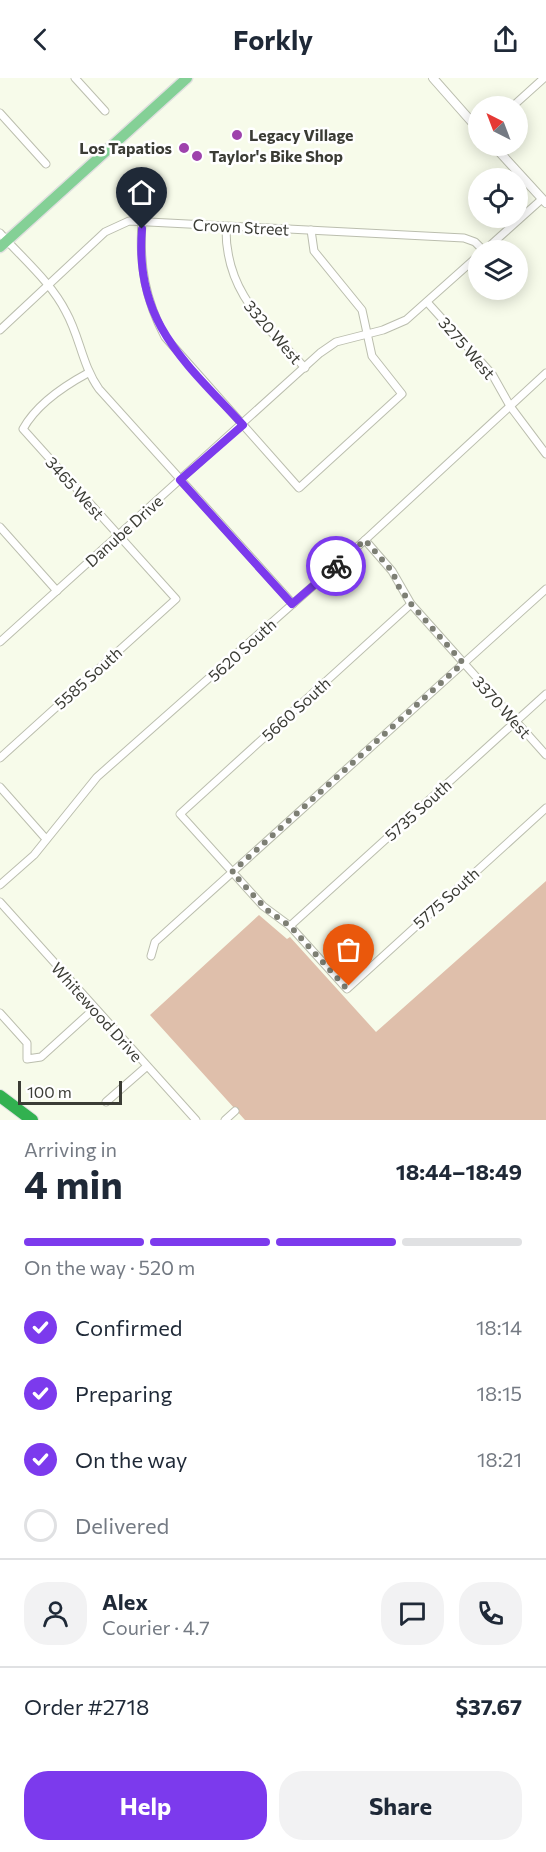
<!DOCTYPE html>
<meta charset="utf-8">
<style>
body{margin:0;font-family:Commissioner,sans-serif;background:#f2f2f3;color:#1f2937;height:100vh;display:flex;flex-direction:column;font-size:22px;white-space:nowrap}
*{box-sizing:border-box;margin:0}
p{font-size:20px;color:#747a83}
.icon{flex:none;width:33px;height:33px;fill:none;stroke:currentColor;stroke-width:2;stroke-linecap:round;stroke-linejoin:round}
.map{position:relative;height:1042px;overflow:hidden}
.side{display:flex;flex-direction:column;background:#fff;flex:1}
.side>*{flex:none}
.needle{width:39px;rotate:318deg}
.tools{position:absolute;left:468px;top:18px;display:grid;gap:12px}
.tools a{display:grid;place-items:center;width:60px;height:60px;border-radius:50%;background:#fff;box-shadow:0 3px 15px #0003;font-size:30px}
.scale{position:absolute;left:18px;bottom:15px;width:104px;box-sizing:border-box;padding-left:6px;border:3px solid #3b3c35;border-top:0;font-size:16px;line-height:21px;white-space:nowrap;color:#3b3c35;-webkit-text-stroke:4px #fff;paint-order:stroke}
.pin{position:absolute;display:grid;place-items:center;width:51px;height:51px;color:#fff;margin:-62px -26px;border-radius:50% 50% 50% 0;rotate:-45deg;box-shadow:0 0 6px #0007}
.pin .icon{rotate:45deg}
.courier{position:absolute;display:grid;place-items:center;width:60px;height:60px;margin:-30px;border:4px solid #7c3aed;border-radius:50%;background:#fff;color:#222;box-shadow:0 2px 8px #0007}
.summary em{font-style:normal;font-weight:700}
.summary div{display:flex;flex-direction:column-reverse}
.summary{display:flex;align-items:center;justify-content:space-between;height:102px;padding:0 24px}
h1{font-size:39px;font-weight:700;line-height:45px}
.bar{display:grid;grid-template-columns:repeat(4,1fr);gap:9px 6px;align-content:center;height:72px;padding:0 24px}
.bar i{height:8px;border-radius:4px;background:#e0e1e3}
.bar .selected{background:#7c3aed}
.bar p{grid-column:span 4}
.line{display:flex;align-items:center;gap:15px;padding:0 24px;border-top:2px solid #e0e1e3}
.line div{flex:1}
.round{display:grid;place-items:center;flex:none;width:63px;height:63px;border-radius:24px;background:#f2f2f3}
ol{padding:0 24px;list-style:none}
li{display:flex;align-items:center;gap:18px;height:66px}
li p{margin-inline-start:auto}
li .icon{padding:6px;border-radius:50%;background:#7c3aed;color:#fff;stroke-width:4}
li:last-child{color:#747a83}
li i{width:33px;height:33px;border:3px solid #e0e1e3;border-radius:50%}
.primary-button{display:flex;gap:12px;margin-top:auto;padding:12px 24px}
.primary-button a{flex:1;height:69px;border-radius:24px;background:#7c3aed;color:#fff;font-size:24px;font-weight:700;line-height:69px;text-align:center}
.primary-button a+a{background:#f2f2f3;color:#1f2937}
header{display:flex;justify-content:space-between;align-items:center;height:78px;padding:0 24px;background:#fff;font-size:27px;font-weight:700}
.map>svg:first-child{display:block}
.green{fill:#dfbfab}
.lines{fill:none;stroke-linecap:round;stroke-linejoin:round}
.minor-casing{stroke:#bbbeae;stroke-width:9}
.tertiary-casing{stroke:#bbbeae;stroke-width:10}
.primary-casing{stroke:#e0e0df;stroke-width:13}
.motorway-casing{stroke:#e0e0df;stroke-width:14}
.minor{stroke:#fff;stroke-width:7}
.tertiary{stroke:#fff;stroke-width:8}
.primary{stroke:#84d096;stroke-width:10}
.motorway{stroke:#32b150;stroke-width:12}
.done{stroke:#7d7f74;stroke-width:6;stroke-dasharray:0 10.8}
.route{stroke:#7c3aed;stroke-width:8}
.poi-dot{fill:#9e42ac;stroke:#fff;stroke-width:2}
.labels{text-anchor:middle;stroke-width:5;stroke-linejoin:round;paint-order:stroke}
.poi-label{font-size:16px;font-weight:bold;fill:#3b3c35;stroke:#fff;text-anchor:start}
.street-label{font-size:16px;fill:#3b3c35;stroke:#fff}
</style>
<header><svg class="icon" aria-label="back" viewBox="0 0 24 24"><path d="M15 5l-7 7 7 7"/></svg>Forkly<svg class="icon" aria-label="share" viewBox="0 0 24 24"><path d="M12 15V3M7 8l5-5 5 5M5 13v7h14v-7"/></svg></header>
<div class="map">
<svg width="546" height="1042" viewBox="0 0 546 1042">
<rect width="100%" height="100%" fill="#f7fbea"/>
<polygon class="green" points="546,803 546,1042 245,1042 150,937 259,837 287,861 290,859 376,954"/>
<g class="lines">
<g class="minor-casing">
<g id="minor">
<polyline points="75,0 105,33"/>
<polyline points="513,28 544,0"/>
<polyline points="0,35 46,86"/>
<path d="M142 144C139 187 145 221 165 259L299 410 402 316 372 278 362 232 314 173 311 152"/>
<path d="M226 149C225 214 264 245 305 290"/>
<path d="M0 155C22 180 51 204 66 234 80 259 82 287 99 311L293 526"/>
<polyline points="485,172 542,121"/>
<polyline points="427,224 492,296 510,328 546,376"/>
<polyline points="0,252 105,154 129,143 464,160 475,164 483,172"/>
<polyline points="0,449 57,513"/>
<polyline points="365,462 392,493 411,526 546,677"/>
<polyline points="411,526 180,736 263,828 290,848 347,911 546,730"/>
<polyline points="0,564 320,275 336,264 383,252 406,242 478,178"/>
<path d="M0 680 176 521 23 351C36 327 64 308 88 295"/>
<polyline points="0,709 46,761"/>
<polyline points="0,807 34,777 97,699 365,462 546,295"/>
<polyline points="0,824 196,1042"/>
<polyline points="290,848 546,616"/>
<polyline points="151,878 155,864 546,511"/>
<polyline points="0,935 27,965 27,981 41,979 94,931"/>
<polyline points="106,1024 146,989"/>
<polyline points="225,1042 235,1033"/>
</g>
</g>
<g class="tertiary-casing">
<g id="tertiary">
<polyline points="433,0 478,51"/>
<polyline points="494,68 546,125"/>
</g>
</g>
<g class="primary-casing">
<polyline id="primary" points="0,169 187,0"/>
</g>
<g class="motorway-casing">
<polyline id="motorway" points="0,1018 32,1042"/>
</g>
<use href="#minor" class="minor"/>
<use href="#tertiary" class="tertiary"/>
<use href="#primary" class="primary"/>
<use href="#motorway" class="motorway"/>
</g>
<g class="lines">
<polyline class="done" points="336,488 365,462 392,493 399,509 411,526 463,585 232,794 267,832 290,848 347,911 349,908"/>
<path class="route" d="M142 151C134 244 185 284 243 347L180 402 292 526 336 488"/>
</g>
<g class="poi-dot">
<circle cx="237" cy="57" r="6"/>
<circle cx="184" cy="70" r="6"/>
<circle cx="197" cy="78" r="6"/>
</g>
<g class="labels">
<g class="poi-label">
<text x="249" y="63">Legacy Village</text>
<text x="172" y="76" text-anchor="end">Los Tapatios</text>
<text x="209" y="84">Taylor's Bike Shop</text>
</g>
<g class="street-label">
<text transform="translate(241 149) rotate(3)" y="6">Crown Street</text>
<text transform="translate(273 254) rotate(49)" y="6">3320 West</text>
<text transform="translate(467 270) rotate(49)" y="6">3275 West</text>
<text transform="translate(75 410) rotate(48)" y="6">3465 West</text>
<text transform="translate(124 453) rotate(-42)" y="6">Danube Drive</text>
<text transform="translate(242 572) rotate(-42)" y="6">5620 South</text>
<text transform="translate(88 600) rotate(-42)" y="6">5585 South</text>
<text transform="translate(502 629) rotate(48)" y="6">3370 West</text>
<text transform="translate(296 631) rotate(-42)" y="6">5660 South</text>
<text transform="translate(418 732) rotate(-42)" y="6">5735 South</text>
<text transform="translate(446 820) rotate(-42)" y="6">5775 South</text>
<text transform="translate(97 934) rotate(48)" y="6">Whitewood Drive</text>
</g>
</g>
</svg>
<div class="tools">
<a><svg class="needle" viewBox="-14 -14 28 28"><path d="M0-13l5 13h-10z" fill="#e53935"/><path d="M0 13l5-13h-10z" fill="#747a83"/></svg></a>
<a><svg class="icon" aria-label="locate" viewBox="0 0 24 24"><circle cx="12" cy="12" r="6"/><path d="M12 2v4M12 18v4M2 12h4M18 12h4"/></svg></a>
<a><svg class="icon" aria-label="layers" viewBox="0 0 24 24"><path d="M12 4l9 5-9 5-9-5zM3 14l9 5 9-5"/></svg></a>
</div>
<div class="scale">100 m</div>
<div class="pin" style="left:349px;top:908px;background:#ea580c"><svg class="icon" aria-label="bag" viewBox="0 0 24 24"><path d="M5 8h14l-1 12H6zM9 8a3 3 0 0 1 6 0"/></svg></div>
<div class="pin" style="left:142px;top:151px;background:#1f2937"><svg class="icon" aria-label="home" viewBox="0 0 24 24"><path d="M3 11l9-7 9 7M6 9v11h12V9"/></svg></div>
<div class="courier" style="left:336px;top:488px"><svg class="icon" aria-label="bike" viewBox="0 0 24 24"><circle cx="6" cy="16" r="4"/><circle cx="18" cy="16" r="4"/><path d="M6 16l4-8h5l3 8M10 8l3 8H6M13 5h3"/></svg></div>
</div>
<section class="side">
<div class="summary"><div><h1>4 min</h1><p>Arriving in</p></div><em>18:44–18:49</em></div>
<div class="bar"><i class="selected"></i><i class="selected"></i><i class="selected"></i><i></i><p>On the way · 520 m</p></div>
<ol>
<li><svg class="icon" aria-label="check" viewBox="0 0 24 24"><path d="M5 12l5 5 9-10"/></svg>Confirmed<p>18:14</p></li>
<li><svg class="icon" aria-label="check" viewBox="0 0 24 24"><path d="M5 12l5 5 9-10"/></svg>Preparing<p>18:15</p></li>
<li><svg class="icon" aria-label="check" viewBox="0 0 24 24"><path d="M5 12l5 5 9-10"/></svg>On the way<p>18:21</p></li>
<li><i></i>Delivered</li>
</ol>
<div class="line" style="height:108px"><a class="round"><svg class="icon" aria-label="person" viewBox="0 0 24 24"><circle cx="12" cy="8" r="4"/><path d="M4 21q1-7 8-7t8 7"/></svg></a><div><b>Alex</b><p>Courier · 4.7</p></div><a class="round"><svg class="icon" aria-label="chat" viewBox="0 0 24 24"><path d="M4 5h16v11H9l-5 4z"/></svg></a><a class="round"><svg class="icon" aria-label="phone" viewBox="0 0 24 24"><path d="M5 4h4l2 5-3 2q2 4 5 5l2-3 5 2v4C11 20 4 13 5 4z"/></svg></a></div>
<div class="line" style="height:78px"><div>Order #2718</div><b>$37.67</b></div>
<div class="primary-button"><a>Help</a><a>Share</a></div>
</section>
